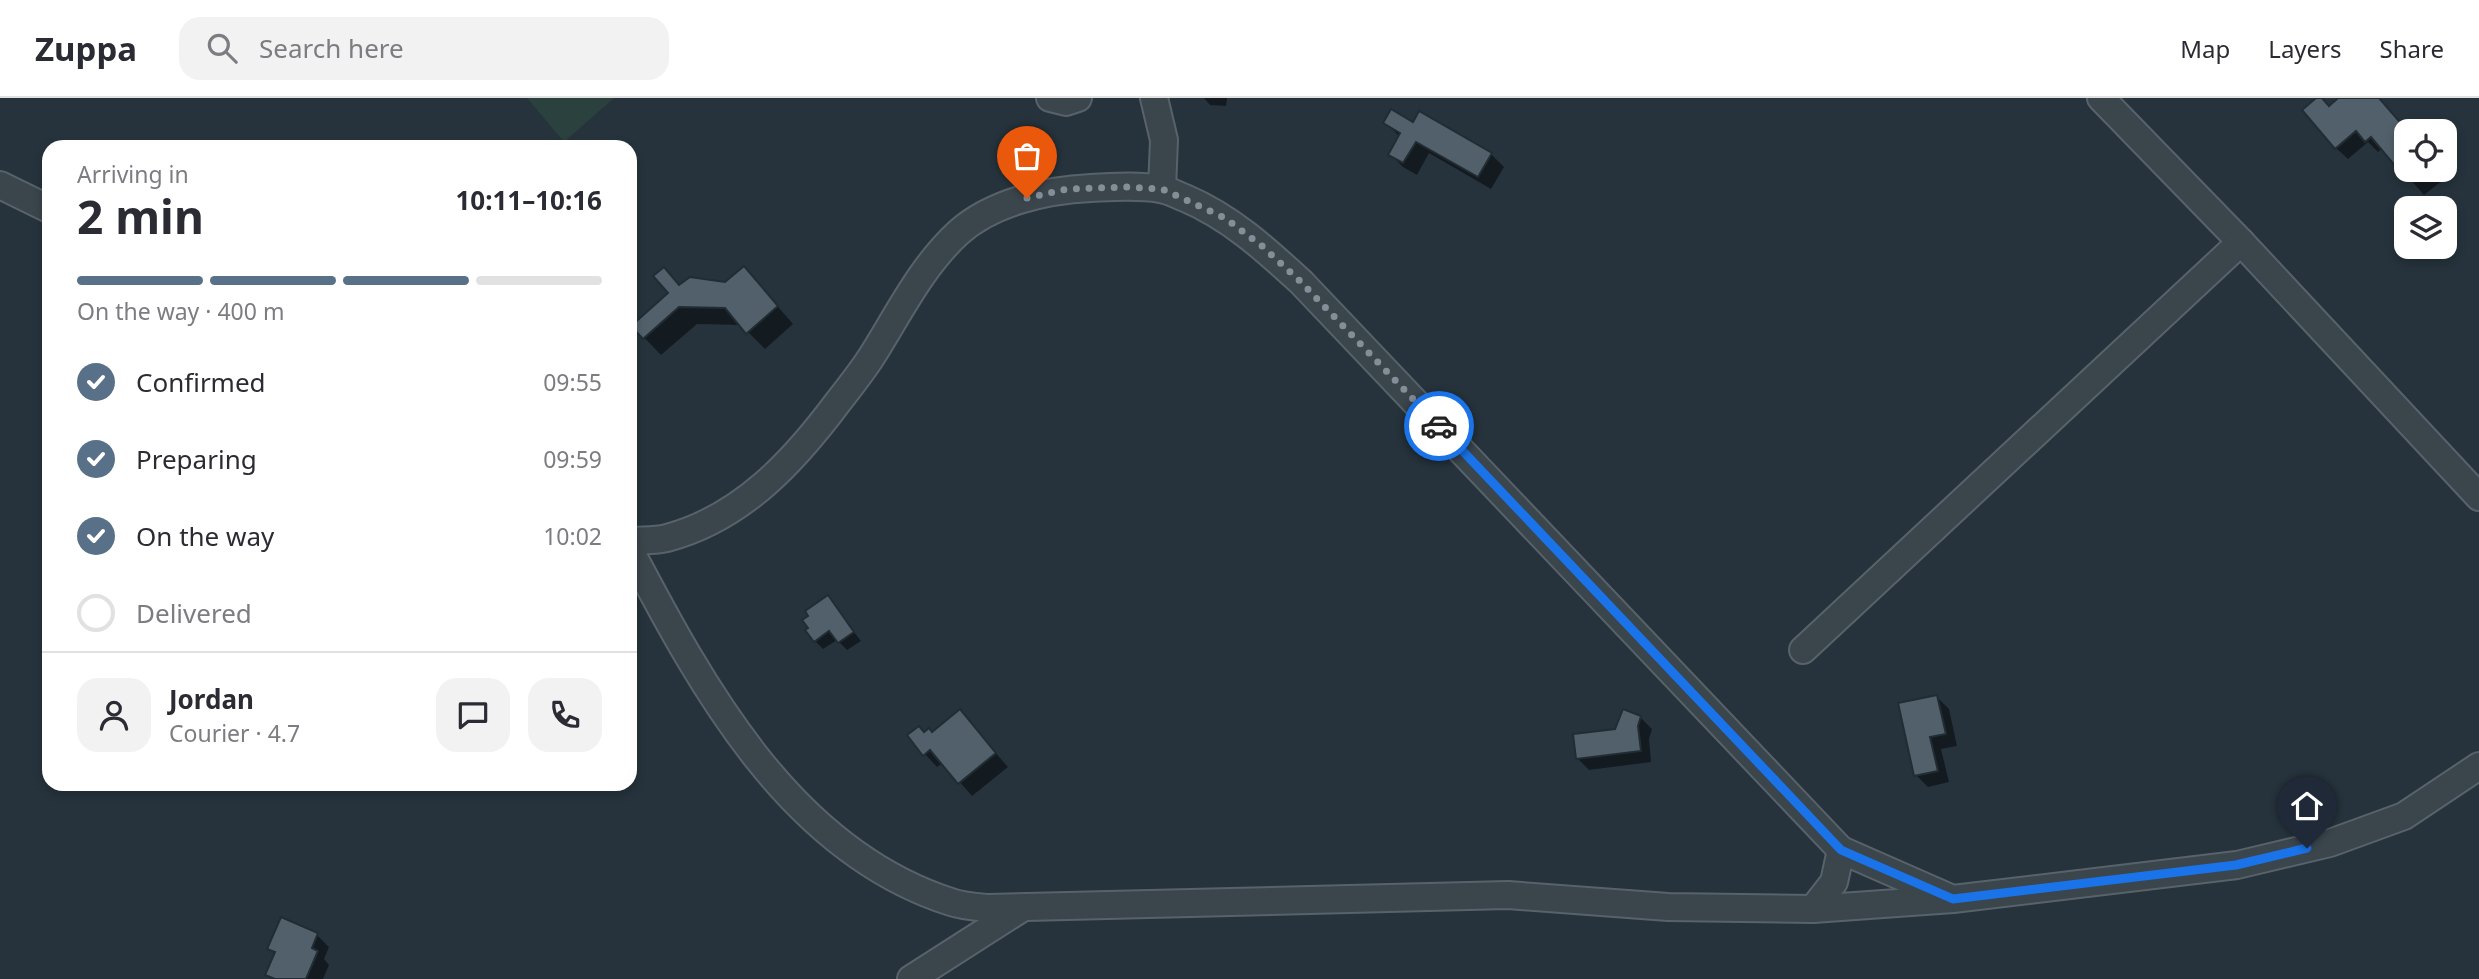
<!DOCTYPE html>
<meta charset="utf-8">
<style>
body{margin:0;font-family:"Noto Sans",sans-serif;background:#f2f2f3;color:#2b2b33;height:100vh;display:flex;flex-direction:column;font-size:26px;white-space:nowrap}
*{box-sizing:border-box;margin:0}
p{font-size:23px;color:#7c7c81}
.icon{flex:none;width:38px;height:38px;fill:none;stroke:currentColor;stroke-width:2;stroke-linecap:round;stroke-linejoin:round}
.map{position:relative;flex:1;overflow:hidden}
.side{position:absolute;left:42px;top:42px;width:595px;height:651px;display:flex;flex-direction:column;background:#fff;border-radius:21px;box-shadow:0 4px 10px #0003}
.side>*{flex:none}
.tools{position:absolute;left:2394px;top:21px;display:grid;gap:14px}
.tools a{display:grid;place-items:center;width:63px;height:63px;border-radius:14px;background:#fff;box-shadow:0 4px 10px #0003;font-size:35px}
.pin{position:absolute;display:grid;place-items:center;width:60px;height:60px;color:#fff;margin:-72px -30px;border-radius:50% 50% 50% 0;rotate:-45deg;box-shadow:0 0 7px #0007}
.pin .icon{rotate:45deg}
.courier{position:absolute;display:grid;place-items:center;width:70px;height:70px;margin:-35px;border:5px solid #1a73e8;border-radius:50%;background:#fff;color:#222;box-shadow:0 2px 9px #0007}
.summary em{font-style:normal;font-weight:700}
.summary div{display:flex;flex-direction:column-reverse}
.summary{display:flex;align-items:center;justify-content:space-between;height:119px;padding:0 35px}
h1{font-size:46px;font-weight:700;line-height:52px}
.bar{display:grid;grid-template-columns:repeat(4,1fr);gap:10px 7px;align-content:center;height:84px;padding:0 35px}
.bar i{height:9px;border-radius:5px;background:#e1e1e2}
.bar .active{background:#597188}
.bar p{grid-column:span 4}
.line{display:flex;align-items:center;gap:18px;padding:0 35px;border-top:2px solid #e1e1e2}
.line div{flex:1}
.round{display:grid;place-items:center;flex:none;width:74px;height:74px;border-radius:21px;background:#f2f2f3}
ol{padding:0 35px;list-style:none}
li{display:flex;align-items:center;gap:21px;height:77px}
li p{margin-inline-start:auto}
li .icon{padding:7px;border-radius:50%;background:#597188;color:#fff;stroke-width:4}
li:last-child{color:#7c7c81}
li i{width:38px;height:38px;border:4px solid #e1e1e2;border-radius:50%}
header{display:flex;align-items:center;gap:42px;box-sizing:border-box;height:98px;padding:0 35px;background:#fff;border-bottom:2px solid #e1e1e2}
header strong{font-size:33px}
nav{display:flex;gap:38px;margin-inline-start:auto;font-size:24px}
.search{width:490px;height:63px;background:#f2f2f3;display:flex;align-items:center;gap:18px;box-sizing:border-box;padding:0 24px;border-radius:21px;color:#7c7c81;font-size:26px}
.map>svg:first-child{display:block}
.green{fill:#2b413e}
.shadow{fill:#0007}
.building{fill:#51606a;stroke:#212c33;stroke-width:2}
.lines{fill:none;stroke-linecap:round;stroke-linejoin:round}
.minor-casing{stroke:#58626a;stroke-width:30}
.minor{stroke:#3a454c;stroke-width:26}
.done{stroke:#848e97;stroke-width:7;stroke-dasharray:0 12.6}
.route{stroke:#1a73e8;stroke-width:9}
</style>
<header>
<strong>Zuppa</strong>
<div class="search"><svg class="icon" aria-label="search" viewBox="0 0 24 24"><circle cx="10" cy="10" r="6"/><path d="M15 15l6 6"/></svg>Search here</div>
<nav><a>Map</a><a>Layers</a><a>Share</a></nav>
</header>
<div class="map">
<svg width="2479" height="881" viewBox="0 0 2479 881">
<rect width="100%" height="100%" fill="#26333c"/>
<polygon class="green" points="527,0 614,0 564,44"/>
<g class="shadow">
<polygon points="1204,0 1227,0 1226,8 1210,7"/>
<polygon points="2319,0 2330,9 2341,0 2378,0 2403,28 2404,26 2411,33 2406,33 2406,72 2444,72 2448,78 2424,97 2383,50 2378,54 2368,44 2348,61 2336,50"/>
<polygon points="1385,24 1414,26 1491,56 1504,69 1491,91 1429,55 1417,77 1403,69 1390,56 1400,39"/>
<polygon points="744,170 793,226 765,251 741,227 697,226 661,257 633,228 671,195 664,171 680,188 725,186"/>
<polygon points="827,499 861,543 847,552 837,542 823,551 815,543"/>
<polygon points="1937,599 1949,611 1957,648 1941,651 1949,684 1928,689 1916,677"/>
<polygon points="960,614 1008,669 972,698 943,665 937,669 925,656 924,636 933,636"/>
<polygon points="1640,619 1652,631 1649,641 1651,664 1589,672 1577,660 1616,632"/>
<polygon points="317,837 329,849 324,861 329,867 323,881 280,881 276,857 269,850"/>
</g>
<g class="building">
<polygon points="2316,0 2322,0 2329,8 2338,0 2379,0 2406,31 2406,81 2371,39 2365,44 2356,33 2335,51 2302,12"/>
<polygon points="1391,11 1413,24 1419,13 1492,55 1478,79 1416,44 1403,65 1388,57 1400,35 1383,25"/>
<polygon points="744,168 778,208 746,236 725,210 679,209 643,241 631,228 668,195 653,178 664,169 679,187 690,179 725,184"/>
<polygon points="828,497 854,534 838,545 829,533 814,544 805,532 808,530 802,522 808,518 805,513"/>
<polygon points="1937,597 1946,636 1930,639 1938,673 1914,678 1898,605"/>
<polygon points="960,611 996,655 958,686 930,652 923,658 907,637 919,628 924,634 929,630 932,634"/>
<polygon points="1623,611 1641,618 1638,628 1641,653 1576,661 1573,636 1615,631"/>
<polygon points="281,819 318,835 312,850 318,853 306,881 275,881 265,877 275,854 267,851"/>
</g>
<g class="lines">
<g class="minor-casing">
<g id="minor">
<polyline points="1050,0 1066,4 1078,0"/>
<polyline points="1154,0 1164,42 1162,91"/>
<polyline points="2101,0 2241,144 2479,399"/>
<polyline points="0,87 49,111"/>
<path d="M630 443C642 442 656 443 667 440 742 420 794 363 838 304 849 290 860 276 870 261 897 219 920 170 958 135 992 104 1047 92 1091 90 1114 89 1138 87 1160 91 1169 92 1177 97 1185 100 1230 119 1265 151 1301 184L1841 752 1834 784 1813 811"/>
<path d="M630 452C703 591 791 753 951 804 962 808 976 809 988 810L1508 797 1668 809 1813 811 1953 801 2237 767 2330 745 2404 718 2479 668"/>
<polyline points="1803,552 2241,144"/>
<polyline points="1841,752 1948,799"/>
<polyline points="911,881 1022,810"/>
</g>
</g>
<use href="#minor" class="minor"/>
</g>
<g class="lines">
<polyline class="done" points="1027,100 1067,91 1126,89 1162,91 1225,120 1262,148 1301,184 1439,328"/>
<polyline class="route" points="1439,328 1841,752 1953,801 2236,767 2307,750"/>
</g>
</svg>
<div class="tools">
<a><svg class="icon" aria-label="locate" viewBox="0 0 24 24"><circle cx="12" cy="12" r="6"/><path d="M12 2v4M12 18v4M2 12h4M18 12h4"/></svg></a>
<a><svg class="icon" aria-label="layers" viewBox="0 0 24 24"><path d="M12 4l9 5-9 5-9-5zM3 14l9 5 9-5"/></svg></a>
</div>
<div class="pin" style="left:1027px;top:100px;background:#ea580c"><svg class="icon" aria-label="bag" viewBox="0 0 24 24"><path d="M5 8h14l-1 12H6zM9 8a3 3 0 0 1 6 0"/></svg></div>
<div class="pin" style="left:2307px;top:750px;background:#1f2937"><svg class="icon" aria-label="home" viewBox="0 0 24 24"><path d="M3 11l9-7 9 7M6 9v11h12V9"/></svg></div>
<div class="courier" style="left:1439px;top:328px"><svg class="icon" aria-label="car" viewBox="0 0 24 24"><path d="M5 17H2v-5l4-1 3-4h7l3 4 3 1v5h-3M9 17h6M6 11h13"/><circle cx="7" cy="17" r="2"/><circle cx="17" cy="17" r="2"/></svg></div>
<section class="side">
<div class="summary"><div><h1>2 min</h1><p>Arriving in</p></div><em>10:11–10:16</em></div>
<div class="bar"><i class="active"></i><i class="active"></i><i class="active"></i><i></i><p>On the way · 400 m</p></div>
<ol>
<li><svg class="icon" aria-label="check" viewBox="0 0 24 24"><path d="M5 12l5 5 9-10"/></svg>Confirmed<p>09:55</p></li>
<li><svg class="icon" aria-label="check" viewBox="0 0 24 24"><path d="M5 12l5 5 9-10"/></svg>Preparing<p>09:59</p></li>
<li><svg class="icon" aria-label="check" viewBox="0 0 24 24"><path d="M5 12l5 5 9-10"/></svg>On the way<p>10:02</p></li>
<li><i></i>Delivered</li>
</ol>
<div class="line" style="height:126px"><a class="round"><svg class="icon" aria-label="person" viewBox="0 0 24 24"><circle cx="12" cy="8" r="4"/><path d="M4 21q1-7 8-7t8 7"/></svg></a><div><b>Jordan</b><p>Courier · 4.7</p></div><a class="round"><svg class="icon" aria-label="chat" viewBox="0 0 24 24"><path d="M4 5h16v11H9l-5 4z"/></svg></a><a class="round"><svg class="icon" aria-label="phone" viewBox="0 0 24 24"><path d="M5 4h4l2 5-3 2q2 4 5 5l2-3 5 2v4C11 20 4 13 5 4z"/></svg></a></div>
</section>
</div>
